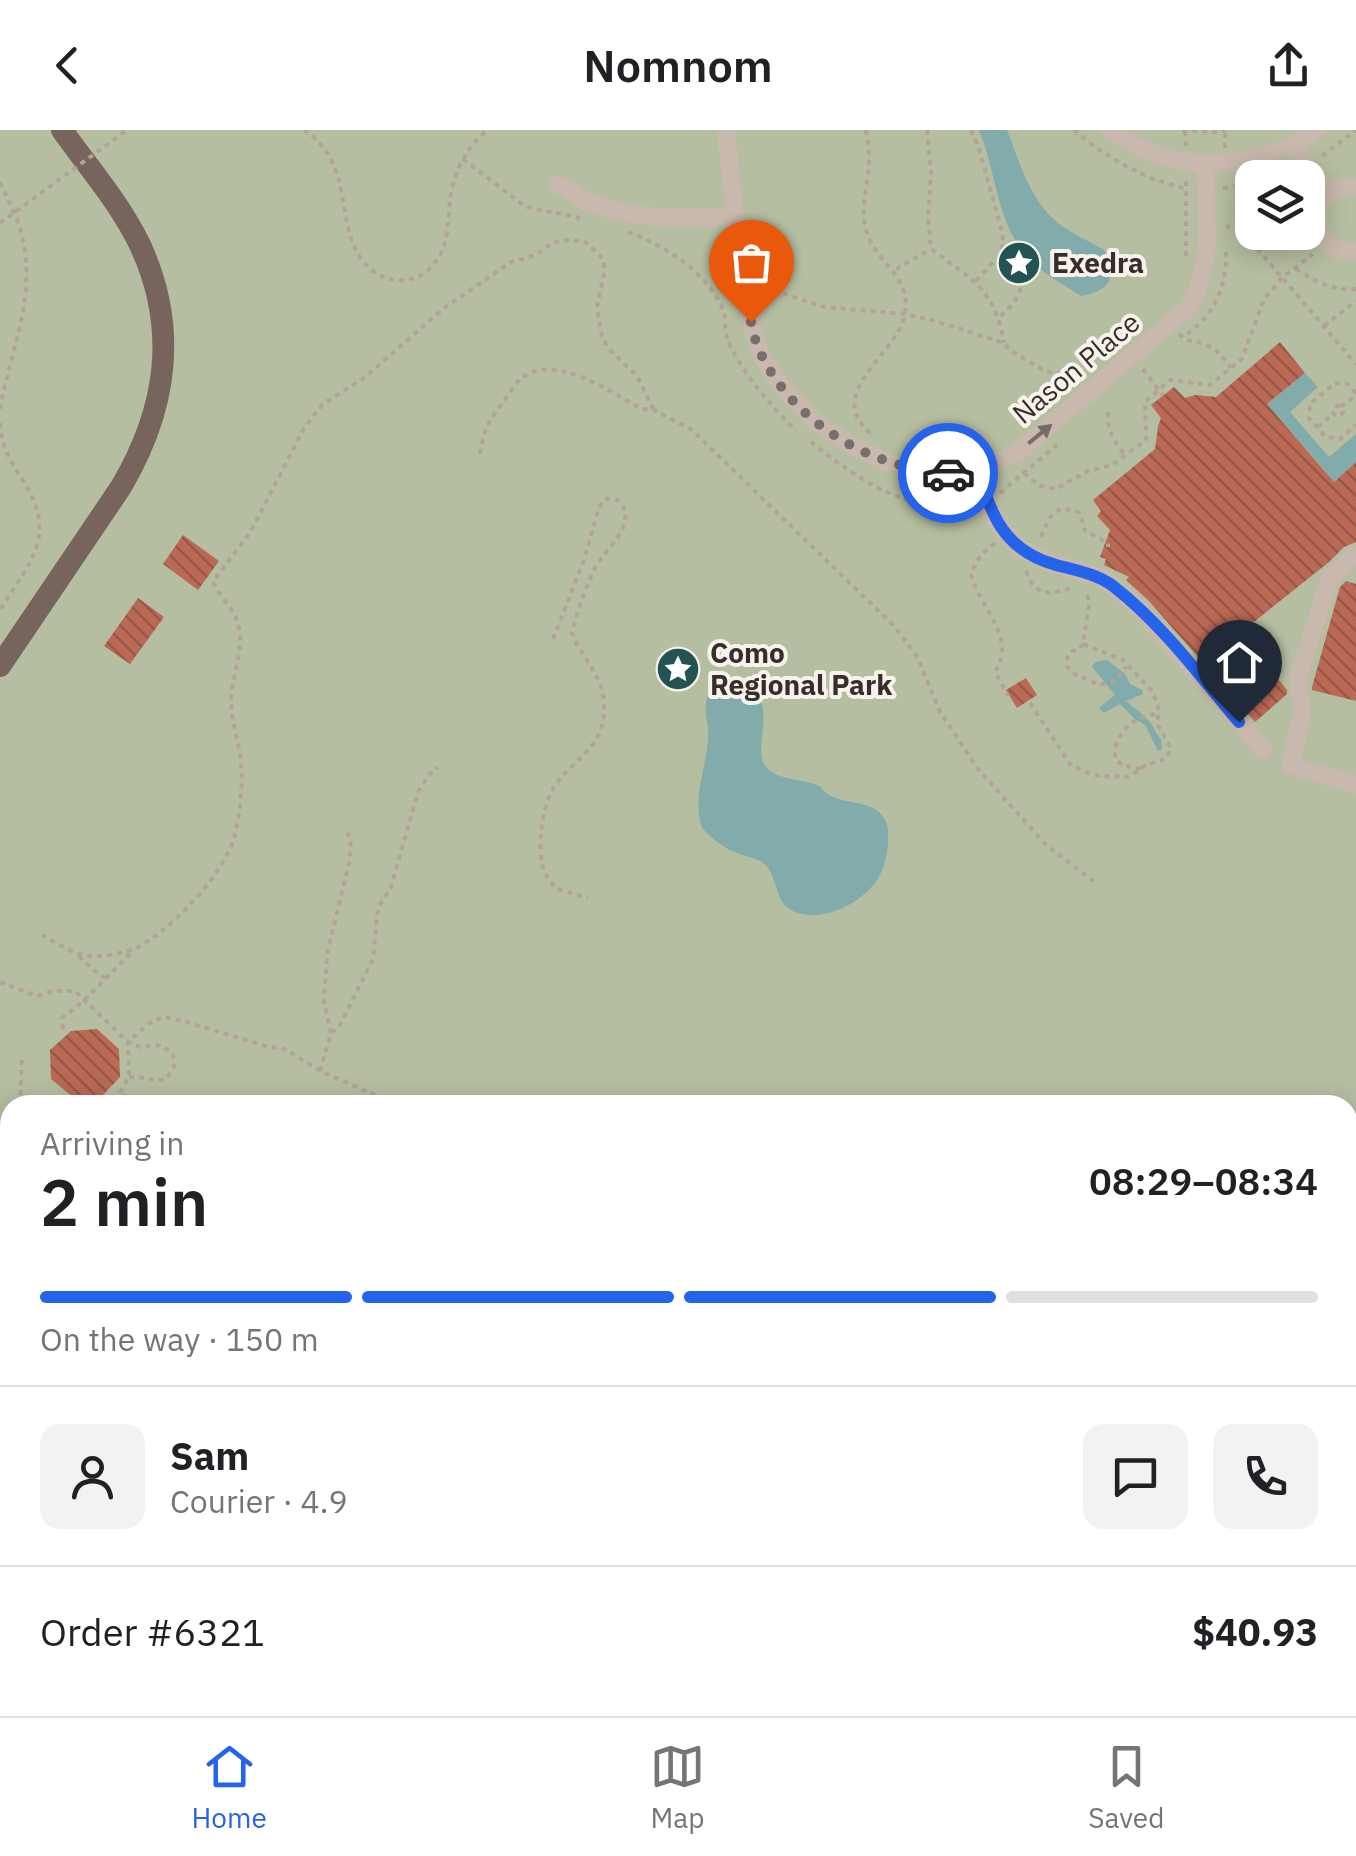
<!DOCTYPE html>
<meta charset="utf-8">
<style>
body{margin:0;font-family:"IBM Plex Sans",sans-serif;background:#f2f2f2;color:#202124;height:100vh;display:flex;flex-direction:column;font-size:38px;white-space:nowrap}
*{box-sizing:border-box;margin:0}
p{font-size:32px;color:#757577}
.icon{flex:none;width:55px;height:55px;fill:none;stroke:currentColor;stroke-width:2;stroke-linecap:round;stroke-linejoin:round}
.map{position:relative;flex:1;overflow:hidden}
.drawer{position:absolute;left:0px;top:965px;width:1358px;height:622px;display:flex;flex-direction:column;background:#fff;border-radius:30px 30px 0 0;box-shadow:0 5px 25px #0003}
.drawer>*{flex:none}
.buttons{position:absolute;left:1235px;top:30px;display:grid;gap:20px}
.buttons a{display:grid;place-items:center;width:90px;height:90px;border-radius:20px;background:#fff;box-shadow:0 5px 25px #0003;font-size:50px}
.pin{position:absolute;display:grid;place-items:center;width:85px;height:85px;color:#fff;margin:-102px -42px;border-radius:50% 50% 50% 0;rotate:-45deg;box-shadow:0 0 10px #0007}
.pin .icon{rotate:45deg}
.courier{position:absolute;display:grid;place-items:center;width:100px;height:100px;margin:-50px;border:8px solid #2563eb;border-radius:50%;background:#fff;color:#222;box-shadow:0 2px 12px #0007}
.head em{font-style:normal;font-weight:600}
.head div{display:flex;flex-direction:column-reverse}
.head{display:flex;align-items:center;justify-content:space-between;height:170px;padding:0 40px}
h1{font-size:65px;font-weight:600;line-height:75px}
.bar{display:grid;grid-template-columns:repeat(4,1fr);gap:15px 10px;align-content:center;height:120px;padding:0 40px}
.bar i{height:12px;border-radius:8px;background:#e0e0e0}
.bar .selected{background:#2563eb}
.bar p{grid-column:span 4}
.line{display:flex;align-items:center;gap:25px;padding:0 40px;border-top:2px solid #e0e0e0}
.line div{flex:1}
.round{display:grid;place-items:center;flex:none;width:105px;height:105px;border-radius:20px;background:#f2f2f2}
header{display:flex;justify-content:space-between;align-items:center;height:130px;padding:0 40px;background:#fff;font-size:45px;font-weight:600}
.menu{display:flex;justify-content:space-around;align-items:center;height:140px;border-top:2px solid #e0e0e0;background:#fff;font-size:28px;color:#757577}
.menu a{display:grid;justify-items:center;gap:5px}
.menu .selected{color:#2563eb}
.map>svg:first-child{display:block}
.green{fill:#b6bea1;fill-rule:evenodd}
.water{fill:#82abab}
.building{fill:url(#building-back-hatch)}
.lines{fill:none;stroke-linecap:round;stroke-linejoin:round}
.path{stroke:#b3a297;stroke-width:4;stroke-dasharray:5 5;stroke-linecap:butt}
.minor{stroke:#c8b8ad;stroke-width:18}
.major{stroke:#77655d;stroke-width:22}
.path-bridge{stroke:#b3a297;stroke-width:4;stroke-dasharray:5 5;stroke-linecap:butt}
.oneway{fill:#786c66}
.done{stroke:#786f6a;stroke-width:10;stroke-dasharray:0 18}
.route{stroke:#2563eb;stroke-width:12}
.labels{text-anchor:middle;stroke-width:8;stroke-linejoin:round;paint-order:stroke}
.poi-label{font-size:28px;font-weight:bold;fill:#372e2b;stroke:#f8f2ec;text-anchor:start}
.street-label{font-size:28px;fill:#372e2b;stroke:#f8f2ec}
</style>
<header><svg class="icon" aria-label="back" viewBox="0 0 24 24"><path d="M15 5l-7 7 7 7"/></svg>Nomnom<svg class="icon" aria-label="share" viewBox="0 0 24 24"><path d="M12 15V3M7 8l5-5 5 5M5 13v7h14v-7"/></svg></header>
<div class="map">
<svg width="1356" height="1586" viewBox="0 0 1356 1586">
<defs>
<pattern id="building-back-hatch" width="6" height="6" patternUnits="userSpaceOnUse" patternTransform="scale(2.5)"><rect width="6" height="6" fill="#ba6955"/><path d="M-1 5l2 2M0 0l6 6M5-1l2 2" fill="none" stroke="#985747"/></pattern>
</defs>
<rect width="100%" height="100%" fill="#f1e8e0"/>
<path class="green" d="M0 0H1356V1586H0ZM1252 48H1308V102H1252ZM10 975H1348V1578H10Z"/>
<g class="water">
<path d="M979 0H1007C1020 34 1031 74 1062 96 1075 105 1091 112 1104 120 1116 148 1112 160 1081 166 1063 154 1039 142 1025 124 996 89 996 40 979 0Z"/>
<polygon points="1305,243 1318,257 1290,282 1329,327 1356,304 1356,332 1319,365 1326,342 1277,285 1241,296"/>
<path d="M1107 530 1125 544 1130 554 1142 560 1143 564 1126 571C1134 578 1142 583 1149 591 1156 598 1154 603 1161 609L1162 619 1158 621 1145 595 1135 589 1120 574 1104 583 1099 578 1115 565 1092 537 1095 532Z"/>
<path d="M734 555C789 563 746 619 768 639 782 651 803 649 820 656 834 679 873 665 885 690 889 697 888 705 888 713 887 726 884 739 877 750 862 773 823 793 795 782 772 773 780 745 762 732 756 728 747 727 740 724 725 719 712 709 702 698 692 670 706 638 708 609 710 594 700 573 711 562 716 556 727 556 734 555Z"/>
</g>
<g class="building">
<polygon points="1280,212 1305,243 1267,274 1334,352 1356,332 1356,412 1344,417 1329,432 1240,503 1287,560 1287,564 1255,592 1148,470 1126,450 1129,447 1104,435 1106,429 1100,427 1110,400 1097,386 1101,381 1093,370 1155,319 1158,296 1161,288 1151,275 1174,257 1185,268 1195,265 1216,267"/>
<polygon points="183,405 219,431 198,460 163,434"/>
<polygon points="1346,451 1356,454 1356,571 1312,560 1312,557 1340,457"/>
<polygon points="138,468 164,487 130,534 104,516"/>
<polygon points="1026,548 1037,565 1017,578 1006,560"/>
<polygon points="97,899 119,919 120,947 100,968 74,968 51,949 50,920 71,901"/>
</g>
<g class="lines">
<g class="path">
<path d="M304 0C353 33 335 82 358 124 366 138 379 148 395 150 409 151 420 148 430 138 455 114 444 82 454 51 460 30 471 15 487 0"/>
<path d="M866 0C869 15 870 30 868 46 865 66 860 86 868 106 879 134 914 150 904 187 894 227 823 263 871 304"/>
<path d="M927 0 931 42 928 88 931 119C973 150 994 158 1004 213"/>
<path d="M971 0 979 19 1003 105C1000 124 1006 139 1022 149 1021 165 1012 177 999 187"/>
<path d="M1074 0C1106 28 1146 50 1188 59"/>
<polyline points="1182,0 1215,2 1226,0"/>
<polyline points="1185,1 1186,16"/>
<polyline points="1225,18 1225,0"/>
<polyline points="1322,26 1356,0"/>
<polyline points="463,29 526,77 580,88"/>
<polyline points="1278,48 1292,42"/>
<path d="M0 52C7 69 17 85 21 102 38 167 11 216 0 279"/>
<polyline points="1223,58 1252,54"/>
<polyline points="1226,96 1243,102 1356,234"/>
<path d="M628 102C665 116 704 140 722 177 727 187 724 198 727 207 735 234 775 282 796 300"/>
<polyline points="1186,126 1186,51"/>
<polyline points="896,139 931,119"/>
<path d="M1296 139C1314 151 1333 161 1356 159"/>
<polyline points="976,151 991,134 1004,126"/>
<polyline points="764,157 824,177 905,184 932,190 1004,213 1011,221 1045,241 1081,248"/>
<polyline points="1324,196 1356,171"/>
<path d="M1179 204C1188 213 1193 210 1204 214 1217 218 1223 228 1231 238"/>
<path d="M1187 204C1218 181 1227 155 1226 117"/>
<polyline points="1143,239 1163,266"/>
<polyline points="1356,263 1348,254 1335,253 1310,274 1309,288 1326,307 1340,309 1356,295"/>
<circle cx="1338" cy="281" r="5"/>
<polyline points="1341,277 1356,265"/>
<path d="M1108 282C1107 301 1114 312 1126 326"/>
<path d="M0 293C1 316 11 332 23 351 59 405 29 433 0 480"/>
<polyline points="1318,297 1333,284"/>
<path d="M811 312C841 336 876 362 914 372 931 376 952 373 970 373"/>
<path d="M480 324C484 298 490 289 506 268 510 262 515 254 520 249 554 221 610 262 642 279L654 280 692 300 895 497 918 528 939 580 978 639 1045 714 1096 753"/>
<polyline points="1024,343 1040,356 1056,359 1088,341 1112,335 1146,310 1145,272 1170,250 1210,255 1242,229 1264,169 1282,148 1313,124"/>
<polyline points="1000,363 1058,314"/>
<path d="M1041 407C1050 386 1054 372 1080 383L1085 401 1108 413V417"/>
<path d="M995 413C983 422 976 430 971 444 979 478 1018 507 995 542L1008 566"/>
<path d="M1026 441C1036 468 1049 464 1073 458"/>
<path d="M553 509 584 430 599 377 605 369C614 368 621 369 624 379 632 403 601 422 593 442 584 461 577 482 572 503 581 527 603 546 604 573 606 619 576 625 554 657 542 675 536 719 544 740 546 747 552 754 557 759L588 768"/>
<polyline points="1083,514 1078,520 1072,521 1067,528 1067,536 1072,543 1100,555 1115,551 1126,537"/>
<polyline points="1030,573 1070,634 1085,642 1099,646 1129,647 1146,635 1166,629 1171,618 1158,595 1158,575 1152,561 1123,530 1083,514 1089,474 1087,461"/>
<path d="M1141 639 1122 635 1115 628C1114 604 1131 588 1155 584"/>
<path d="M42 805C57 813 73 825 91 826 103 827 125 823 136 818 170 802 227 741 235 704 240 683 243 657 241 635 240 615 232 594 231 574 230 546 247 519 237 491 232 476 219 466 213 452L251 401 304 298 323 274 364 248 443 179 511 132 536 125 552 113 563 110 584 111 599 124 604 133V144L597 177 602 207 609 219 637 246 654 280"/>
<polyline points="79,826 93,840 105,848"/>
<polyline points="0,852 37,866 53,861 75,861 128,912 129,947 119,964 134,970 161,975"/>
<path d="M63 899 62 888C89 869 109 844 134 820"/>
<polyline points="331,903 324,871 327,824 349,733 351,716 348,703"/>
<polyline points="320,941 331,903 339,897 373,829 378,778 391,757 418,662 429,645 438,637"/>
<path d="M129 947C143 946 153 952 166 949L174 937 173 925 162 915 140 917 128 912 148 894 163 887 183 891 266 916 285 919 320 941 398 975"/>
<polyline points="20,975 22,926"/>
<polyline points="213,975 238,975"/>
<polyline points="0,1000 10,992"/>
<polyline points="0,1015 10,1024"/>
<polyline points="0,1303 2,1303"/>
<polyline points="1348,1304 1356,1305"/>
<polyline points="1348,1515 1356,1499"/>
<polyline points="725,1586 733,1578"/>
</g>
<g class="minor">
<path d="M726 0 735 86 746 150 751 192 759 221 779 253 815 292 851 315 889 333 918 341 947 343 982 338 1017 323 1188 178C1215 137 1206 81 1205 33"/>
<path d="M1108 0C1122 7 1136 16 1150 22 1203 43 1271 33 1317 0"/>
<polyline points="1292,16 1319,55 1329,63"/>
<path d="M558 54C567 59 576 66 585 70 631 91 686 89 735 86"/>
<path d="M1356 57C1305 52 1304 126 1356 121"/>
<polyline points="978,339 987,373 995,390 1018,417 1050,433 1100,447 1110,453 1139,478 1263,620"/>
<polyline points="1353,426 1329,450 1298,548 1302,585 1290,635 1356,655"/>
</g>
<path class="major" d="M0 536 121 357C167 279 179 199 140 115 120 73 88 37 62 0"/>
<polyline class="path-bridge" points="0,93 127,0"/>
</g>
<defs><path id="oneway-solid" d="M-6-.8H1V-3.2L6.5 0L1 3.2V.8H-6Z" transform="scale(2.5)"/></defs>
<use class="oneway" href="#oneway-solid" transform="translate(1040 304) rotate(-39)"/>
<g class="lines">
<path class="done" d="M751 192C754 202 755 213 760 222 793 293 872 339 948 343"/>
<path class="route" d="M948 343 978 339C990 385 1005 421 1056 435 1075 440 1097 444 1113 456 1162 494 1200 546 1239 592"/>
</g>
<defs>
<g id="sight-disc" transform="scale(2.25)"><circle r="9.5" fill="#245354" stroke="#f8f2ec"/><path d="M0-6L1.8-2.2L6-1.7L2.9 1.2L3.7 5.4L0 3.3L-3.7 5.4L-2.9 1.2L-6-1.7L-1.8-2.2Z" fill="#fff"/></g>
</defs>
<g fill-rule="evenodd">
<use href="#sight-disc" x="1019" y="133"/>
<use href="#sight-disc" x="678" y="539"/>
</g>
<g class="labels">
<g class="poi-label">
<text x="1052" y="143">Exedra</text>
<text x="710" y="533">Como<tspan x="710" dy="32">Regional Park</tspan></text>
</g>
<g class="street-label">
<text transform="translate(1076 238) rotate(-40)" y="10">Nason Place</text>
</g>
</g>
</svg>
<div class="buttons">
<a><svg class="icon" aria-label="layers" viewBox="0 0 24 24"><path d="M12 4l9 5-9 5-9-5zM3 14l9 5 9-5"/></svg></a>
</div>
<div class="pin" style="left:751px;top:192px;background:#ea580c"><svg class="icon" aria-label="bag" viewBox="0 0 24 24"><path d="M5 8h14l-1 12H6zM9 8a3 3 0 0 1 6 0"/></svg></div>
<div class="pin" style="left:1239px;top:592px;background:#1f2937"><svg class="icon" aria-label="home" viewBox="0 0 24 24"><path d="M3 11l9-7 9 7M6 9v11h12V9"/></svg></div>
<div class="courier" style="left:948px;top:343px"><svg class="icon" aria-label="car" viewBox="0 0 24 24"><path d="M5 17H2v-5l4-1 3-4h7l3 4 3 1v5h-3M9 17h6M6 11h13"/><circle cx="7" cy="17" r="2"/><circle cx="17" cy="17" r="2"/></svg></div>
<section class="drawer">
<div class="head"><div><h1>2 min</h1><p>Arriving in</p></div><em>08:29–08:34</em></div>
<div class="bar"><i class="selected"></i><i class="selected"></i><i class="selected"></i><i></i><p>On the way · 150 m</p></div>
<div class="line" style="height:180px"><a class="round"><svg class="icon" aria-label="person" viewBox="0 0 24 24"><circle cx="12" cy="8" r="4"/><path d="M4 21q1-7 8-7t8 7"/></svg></a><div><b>Sam</b><p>Courier · 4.9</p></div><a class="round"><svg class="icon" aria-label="chat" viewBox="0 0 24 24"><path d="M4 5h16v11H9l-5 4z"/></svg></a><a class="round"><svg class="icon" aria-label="phone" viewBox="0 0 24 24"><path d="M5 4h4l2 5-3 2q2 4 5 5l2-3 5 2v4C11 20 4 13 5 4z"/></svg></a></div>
<div class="line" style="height:130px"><div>Order #6321</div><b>$40.93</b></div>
</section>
</div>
<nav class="menu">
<a class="selected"><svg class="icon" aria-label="home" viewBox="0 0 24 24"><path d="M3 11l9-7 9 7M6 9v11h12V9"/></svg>Home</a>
<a><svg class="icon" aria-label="map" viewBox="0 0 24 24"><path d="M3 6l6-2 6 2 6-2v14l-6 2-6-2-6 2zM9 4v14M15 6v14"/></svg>Map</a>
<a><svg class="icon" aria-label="saved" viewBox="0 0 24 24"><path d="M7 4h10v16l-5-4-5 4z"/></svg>Saved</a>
</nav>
